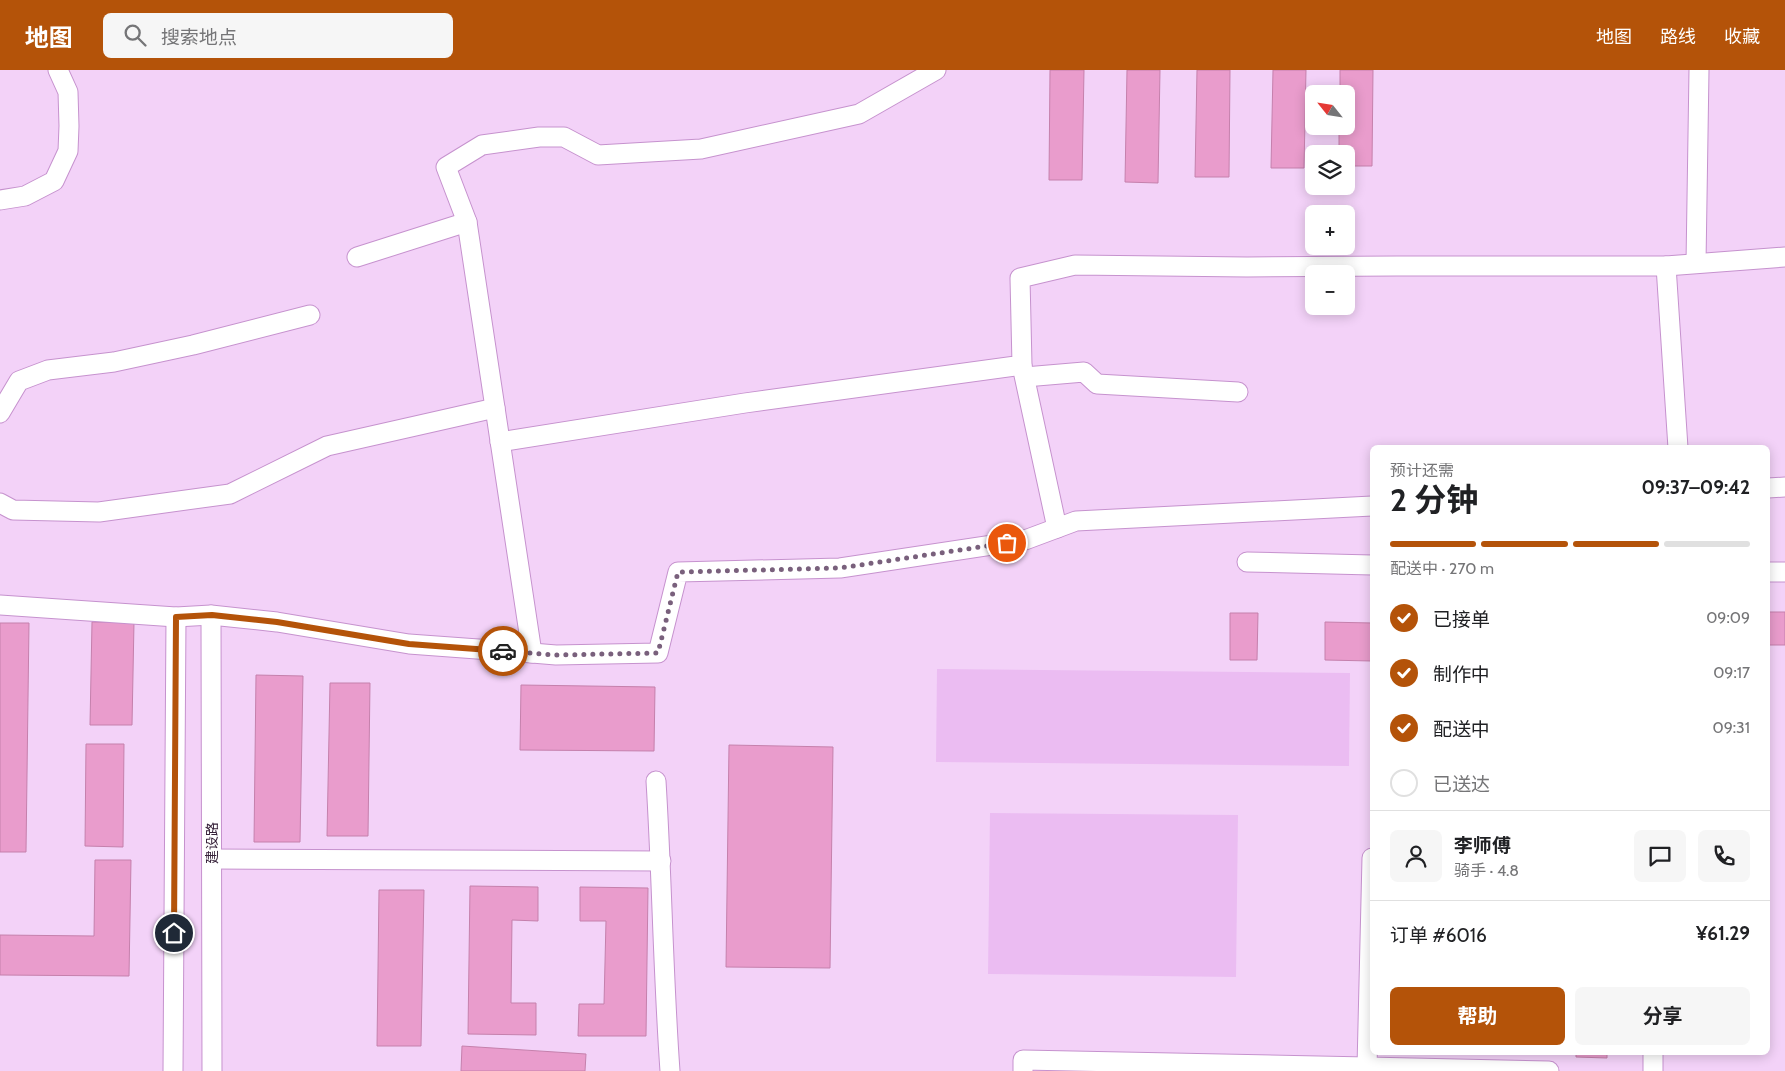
<!DOCTYPE html>
<html lang="zh">
<meta charset="utf-8">
<style>
body{margin:0;font-family:Cabin,"Noto Sans SC",sans-serif;background:#f6f6f6;color:#202124;height:100vh;display:flex;flex-direction:column;font-size:19px;white-space:nowrap}
*{box-sizing:border-box;margin:0}
p{font-size:16px;color:#757577}
.icon{flex:none;width:28px;height:28px;fill:none;stroke:currentColor;stroke-width:2;stroke-linecap:round;stroke-linejoin:round}
.map{position:relative;flex:1;overflow:hidden}
.side{position:absolute;left:1370px;top:375px;width:400px;height:610px;display:flex;flex-direction:column;background:#fff;border-radius:8px;box-shadow:0 2px 12px #0003}
.side>*{flex:none}
.needle{width:32px;rotate:300deg}
.tools{position:absolute;left:1305px;top:15px;display:grid;gap:10px}
.tools a{display:grid;place-items:center;width:50px;height:50px;border-radius:8px;background:#fff;box-shadow:0 2px 12px #0003;font-size:25px}
.pin{position:absolute;display:grid;place-items:center;width:42px;height:42px;color:#fff;margin:-21px;border:2px solid #fff;border-radius:50%;box-shadow:0 1px 5px #0007}
.courier{position:absolute;display:grid;place-items:center;width:50px;height:50px;margin:-25px;border:4px solid #b45309;border-radius:50%;background:#fff;color:#222;box-shadow:0 1px 6px #0007}
.head em{font-style:normal;font-weight:700}
.head div{display:flex;flex-direction:column-reverse}
.head{display:flex;align-items:center;justify-content:space-between;height:85px;padding:0 20px}
h1{font-size:32px;font-weight:700;line-height:38px}
.bar{display:grid;grid-template-columns:repeat(4,1fr);gap:8px 5px;align-content:center;height:60px;padding:0 20px}
.bar i{height:6px;border-radius:4px;background:#e0e0e0}
.bar .active{background:#b45309}
.bar p{grid-column:span 4}
.line{display:flex;align-items:center;gap:12px;padding:0 20px;border-top:1px solid #e0e0e0}
.line div{flex:1}
.round{display:grid;place-items:center;flex:none;width:52px;height:52px;border-radius:8px;background:#f6f6f6}
ol{padding:0 20px;list-style:none}
li{display:flex;align-items:center;gap:15px;height:55px}
li p{margin-inline-start:auto}
li .icon{padding:5px;border-radius:50%;background:#b45309;color:#fff;stroke-width:4}
li:last-child{color:#757577}
li i{width:28px;height:28px;border:2px solid #e0e0e0;border-radius:50%}
.button{display:flex;gap:10px;margin-top:auto;padding:10px 20px}
.button a{flex:1;height:58px;border-radius:8px;background:#b45309;color:#fff;font-size:20px;font-weight:700;line-height:58px;text-align:center}
.button a+a{background:#f6f6f6;color:#202124}
header{display:flex;align-items:center;gap:30px;box-sizing:border-box;height:70px;padding:0 25px;background:#b45309;color:#fff}
header strong{font-size:24px}
nav{display:flex;gap:28px;margin-inline-start:auto;font-size:18px}
.search{width:350px;height:45px;background:#f6f6f6;display:flex;align-items:center;gap:12px;box-sizing:border-box;padding:0 18px;border-radius:8px;color:#757577;font-size:19px}
.map>svg:first-child{display:block}
.green{fill:#ebbcf2}
.building{fill:#e99ccc;stroke:#c580ac}
.lines{fill:none;stroke-linecap:round;stroke-linejoin:round}
.minor-casing{stroke:#c692ce;stroke-width:21}
.minor{stroke:#fff;stroke-width:19}
.done{stroke:#79607c;stroke-width:5;stroke-dasharray:0 9}
.route{stroke:#b45309;stroke-width:6}
.labels{text-anchor:middle;stroke-width:4;stroke-linejoin:round;paint-order:stroke}
.street-label{font-size:14px;fill:#37223a;stroke:#fff}
</style>
<header>
<strong>地图</strong>
<div class="search"><svg class="icon" aria-label="search" viewBox="0 0 24 24"><circle cx="10" cy="10" r="6"/><path d="M15 15l6 6"/></svg>搜索地点</div>
<nav><a>地图</a><a>路线</a><a>收藏</a></nav>
</header>
<div class="map">
<svg width="1785" height="1001" viewBox="0 0 1785 1001">
<rect width="100%" height="100%" fill="#f3d2f8"/>
<g class="green">
<polygon points="937,599 1350,603 1349,696 936,692"/>
<polygon points="990,743 1238,745 1236,907 988,904"/>
</g>
<g class="building">
<polygon points="1050,0 1084,0 1082,110 1049,110"/>
<polygon points="1127,0 1160,0 1158,113 1125,112"/>
<polygon points="1197,0 1230,0 1229,107 1195,107"/>
<polygon points="1273,0 1306,0 1304,98 1271,98"/>
<polygon points="1340,0 1373,0 1372,96 1346,96 1346,84 1339,84 1339,56 1346,56 1346,24 1340,24"/>
<rect x="1768" y="542" width="17" height="33"/>
<polygon points="1230,543 1258,543 1257,590 1230,590"/>
<polygon points="92,552 134,552 132,655 90,655"/>
<polygon points="1325,552 1372,553 1372,591 1325,590"/>
<polygon points="0,553 29,553 26,782 0,782"/>
<polygon points="256,605 303,606 300,772 254,772"/>
<polygon points="330,613 370,613 368,766 327,766"/>
<polygon points="521,615 655,617 654,681 520,680"/>
<polygon points="86,674 124,674 123,777 85,776"/>
<polygon points="729,675 833,677 830,898 726,897"/>
<polygon points="95,790 131,790 129,906 0,905 0,865 94,866"/>
<polygon points="470,816 538,817 538,851 512,850 511,933 536,933 536,965 468,964"/>
<polygon points="580,817 648,818 646,966 578,966 579,934 604,934 606,851 580,851"/>
<polygon points="379,820 424,820 421,976 377,976"/>
<polygon points="462,976 586,984 585,1001 461,1001"/>
<polygon points="1576,982 1607,982 1607,988 1576,987"/>
</g>
<g class="lines">
<g class="minor-casing">
<g id="minor">
<polyline points="0,130 25,126 54,111 68,81 69,56 68,22 58,0"/>
<polyline points="357,187 467,152"/>
<polyline points="1696,193 1699,0"/>
<polyline points="1666,196 1678,378"/>
<polyline points="1022,296 1057,458"/>
<polyline points="1025,307 1084,302 1097,314 1238,322"/>
<polyline points="0,343 19,311 48,300 114,292 193,275 310,245"/>
<polyline points="500,372 745,333 1022,295 1020,208 1075,195 1247,197 1397,196 1666,196 1785,187"/>
<polyline points="1768,418 1785,417"/>
<polyline points="0,433 13,440 99,442 230,424 327,376 495,338"/>
<polyline points="1247,492 1372,495"/>
<polyline points="1768,502 1785,502"/>
<polyline points="0,535 176,547 211,545 277,552 409,574 532,583 556,585 658,583 678,502 840,498 1025,470 1076,451 1372,436"/>
<polyline points="211,545 212,1001"/>
<polyline points="532,583 467,152 446,97 482,75 539,67 564,67 598,85 701,79 859,44 936,0"/>
<path d="M656 711C662 807 663 904 670 1001"/>
<polyline points="1372,788 1367,997 1549,1001"/>
<polyline points="212,789 661,791"/>
<polyline points="1653,982 1653,1001"/>
<polyline points="173,1001 176,547"/>
<polyline points="1023,1001 1023,990 1367,997"/>
</g>
</g>
<use href="#minor" class="minor"/>
</g>
<g class="lines">
<polyline class="done" points="503,581 556,585 658,583 678,502 840,498 1007,473"/>
<polyline class="route" points="174,863 176,547 212,545 277,552 409,574 503,581"/>
</g>
<g class="labels">
<g class="street-label">
<text transform="translate(212 773) rotate(-90)" y="5">建设路</text>
</g>
</g>
</svg>
<div class="tools">
<a><svg class="needle" viewBox="-14 -14 28 28"><path d="M0-13l5 13h-10z" fill="#e53935"/><path d="M0 13l5-13h-10z" fill="#757577"/></svg></a>
<a><svg class="icon" aria-label="layers" viewBox="0 0 24 24"><path d="M12 4l9 5-9 5-9-5zM3 14l9 5 9-5"/></svg></a>
<a>+</a>
<a>−</a>
</div>
<div class="pin" style="left:1007px;top:473px;background:#ea580c"><svg class="icon" aria-label="bag" viewBox="0 0 24 24"><path d="M5 8h14l-1 12H6zM9 8a3 3 0 0 1 6 0"/></svg></div>
<div class="pin" style="left:174px;top:863px;background:#1f2937"><svg class="icon" aria-label="home" viewBox="0 0 24 24"><path d="M3 11l9-7 9 7M6 9v11h12V9"/></svg></div>
<div class="courier" style="left:503px;top:581px"><svg class="icon" aria-label="car" viewBox="0 0 24 24"><path d="M5 17H2v-5l4-1 3-4h7l3 4 3 1v5h-3M9 17h6M6 11h13"/><circle cx="7" cy="17" r="2"/><circle cx="17" cy="17" r="2"/></svg></div>
<section class="side">
<div class="head"><div><h1>2 分钟</h1><p>预计还需</p></div><em>09:37–09:42</em></div>
<div class="bar"><i class="active"></i><i class="active"></i><i class="active"></i><i></i><p>配送中 · 270 m</p></div>
<ol>
<li><svg class="icon" aria-label="check" viewBox="0 0 24 24"><path d="M5 12l5 5 9-10"/></svg>已接单<p>09:09</p></li>
<li><svg class="icon" aria-label="check" viewBox="0 0 24 24"><path d="M5 12l5 5 9-10"/></svg>制作中<p>09:17</p></li>
<li><svg class="icon" aria-label="check" viewBox="0 0 24 24"><path d="M5 12l5 5 9-10"/></svg>配送中<p>09:31</p></li>
<li><i></i>已送达</li>
</ol>
<div class="line" style="height:90px"><a class="round"><svg class="icon" aria-label="person" viewBox="0 0 24 24"><circle cx="12" cy="8" r="4"/><path d="M4 21q1-7 8-7t8 7"/></svg></a><div><b>李师傅</b><p>骑手 · 4.8</p></div><a class="round"><svg class="icon" aria-label="chat" viewBox="0 0 24 24"><path d="M4 5h16v11H9l-5 4z"/></svg></a><a class="round"><svg class="icon" aria-label="phone" viewBox="0 0 24 24"><path d="M5 4h4l2 5-3 2q2 4 5 5l2-3 5 2v4C11 20 4 13 5 4z"/></svg></a></div>
<div class="line" style="height:65px"><div>订单 #6016</div><b>¥61.29</b></div>
<div class="button"><a>帮助</a><a>分享</a></div>
</section>
</div>
